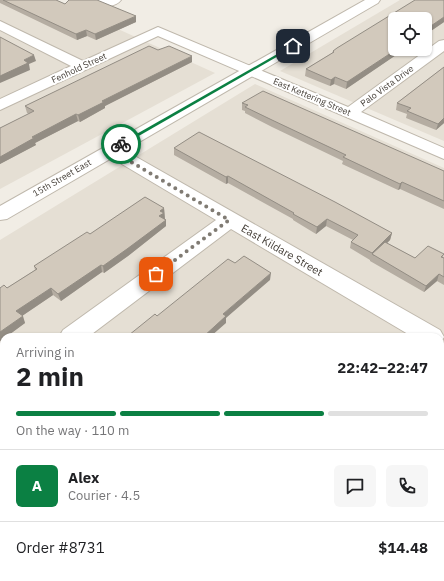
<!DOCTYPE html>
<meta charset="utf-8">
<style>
body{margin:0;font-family:"IBM Plex Sans",sans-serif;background:#f6f6f6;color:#202124;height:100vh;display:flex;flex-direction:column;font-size:15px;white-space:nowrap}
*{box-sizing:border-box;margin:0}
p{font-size:13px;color:#757577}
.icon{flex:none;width:22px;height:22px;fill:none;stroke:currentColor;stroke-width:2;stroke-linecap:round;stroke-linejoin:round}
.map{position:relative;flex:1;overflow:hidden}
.details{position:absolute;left:0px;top:333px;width:444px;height:248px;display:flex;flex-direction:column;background:#fff;border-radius:12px 12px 0 0;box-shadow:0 1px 3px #0004}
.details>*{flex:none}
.buttons{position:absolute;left:388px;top:12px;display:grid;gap:8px}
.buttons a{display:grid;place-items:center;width:44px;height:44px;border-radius:6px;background:#fff;box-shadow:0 1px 3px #0004;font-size:20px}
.pin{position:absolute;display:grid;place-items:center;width:34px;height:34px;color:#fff;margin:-17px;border-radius:8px;box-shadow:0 2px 6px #0006}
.courier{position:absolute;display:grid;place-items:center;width:40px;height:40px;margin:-20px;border:3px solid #0b8043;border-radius:50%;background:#fff;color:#222;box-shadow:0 1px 5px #0007}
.head em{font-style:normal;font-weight:700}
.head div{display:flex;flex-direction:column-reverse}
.head{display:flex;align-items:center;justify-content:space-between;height:68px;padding:0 16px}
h1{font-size:26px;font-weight:700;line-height:30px}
.bar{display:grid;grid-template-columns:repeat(4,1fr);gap:6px 4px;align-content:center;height:48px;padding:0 16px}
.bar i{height:5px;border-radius:3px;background:#e0e0e0}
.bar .selected{background:#0b8043}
.bar p{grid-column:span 4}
.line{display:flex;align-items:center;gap:10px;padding:0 16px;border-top:1px solid #e0e0e0}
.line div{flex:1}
.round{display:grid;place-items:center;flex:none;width:42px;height:42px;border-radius:6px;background:#f6f6f6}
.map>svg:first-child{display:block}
.residential{fill:#e5dfd4;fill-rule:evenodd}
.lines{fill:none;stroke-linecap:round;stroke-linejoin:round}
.minor-casing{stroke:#bfb8ac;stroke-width:2}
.tertiary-casing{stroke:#bfb8ac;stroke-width:2}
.minor{fill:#fff;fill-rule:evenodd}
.tertiary{fill:#fff;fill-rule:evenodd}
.wall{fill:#b5ada2}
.shaded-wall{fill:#938d84}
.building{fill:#d2c9bc;stroke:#938d84}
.route{fill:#0b8043}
.done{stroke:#807b73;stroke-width:4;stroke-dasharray:0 7.2}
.labels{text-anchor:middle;stroke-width:4;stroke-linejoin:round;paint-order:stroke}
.far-street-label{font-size:9px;fill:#433d36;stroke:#fff}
.street-label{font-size:11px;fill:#433d36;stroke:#fff}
</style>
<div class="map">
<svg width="444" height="581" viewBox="0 0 444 581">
<rect width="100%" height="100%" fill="#f1ede5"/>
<g class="residential">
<polygon points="0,0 54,0 215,73 0,189"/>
<path d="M400 0H444V141L280 71ZM395 19H425V49H395Z"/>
<path d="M255 84 444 168V581H0V240ZM4 337H440V577H4Z"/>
</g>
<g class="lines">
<g class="minor-casing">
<g id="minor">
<path d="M93 0H121C115 8 99 8 93 0Z"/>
<polygon points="0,21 83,61 158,27 348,107 439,41 444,40 444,51 361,112 444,148 444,159 158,36 0,110 0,99 71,66 0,30"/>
<polygon points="111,145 117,146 440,330 444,337 440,344 440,337 413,337 231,229 88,337 59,337 63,330 216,220 105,154 102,150 105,146"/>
<polygon points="4,376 4,399 0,401 0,378"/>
<polygon points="444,440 444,469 440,471 440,442"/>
<polygon points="340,577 373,577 371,581 338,581"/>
</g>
</g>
<g class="tertiary-casing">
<polygon id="tertiary" points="365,0 380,0 378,3 7,219 0,220 0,206"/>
</g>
<use href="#minor" class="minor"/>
<use href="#tertiary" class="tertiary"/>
</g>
<g class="wall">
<polygon points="0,0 56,0 65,4 136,22 96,40 87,36 77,40 0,3"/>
<polygon points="444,0 444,22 346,89 334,84 330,86 305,76 306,69 332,53 333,51"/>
<polygon points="158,50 192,62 105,106 105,108 80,122 78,121 35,143 36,145 0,164 0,128 29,114 27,113 25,106"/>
<polygon points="444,67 444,123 436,130 406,118 407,114 396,110 397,103"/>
<polygon points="242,103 444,171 444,209 400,189 398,190 342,164 343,161 272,127 245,113 245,111 242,110"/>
<polygon points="174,148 392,233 390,240 387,243 415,258 444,254 443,257 444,258 444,285 437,281 424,292 370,261 370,260 350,248 351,242 353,240 326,226 316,234 293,220 293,219 228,183 226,184 174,155"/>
<polygon points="164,208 165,219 166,220 166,226 128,256 104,273 102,272 61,301 53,295 22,316 25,323 6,337 4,337 4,338 0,341 0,288 7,288 35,270 34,266 90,234"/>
<polygon points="0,441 3,443 4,442 4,495 0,491"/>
</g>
<g class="shaded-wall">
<polygon points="136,16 136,22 96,40 95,34"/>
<polygon points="444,17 444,22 425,35 425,30"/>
<polygon points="86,30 87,36 77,40 76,34"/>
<polygon points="397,49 405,49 346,89 347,82"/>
<polygon points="34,55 36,61 29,64 30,70 0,83 0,76 24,60"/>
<polygon points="192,56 192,62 105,106 105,108 80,122 78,115 102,101"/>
<polygon points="335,77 334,84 330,86 331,80"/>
<polygon points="76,114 78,121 35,143 36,145 0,164 0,157 32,137"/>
<polygon points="444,118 444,123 436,130 438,124"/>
<polygon points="228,176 228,183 226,184 226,177"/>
<polygon points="402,182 400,189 398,190 400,184"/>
<polygon points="164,208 165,220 159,216 160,211"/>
<polygon points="327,219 326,226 316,234 317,227"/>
<polygon points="166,220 166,226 128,256 104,273 103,266"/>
<polygon points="392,233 390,240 374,256 372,254 372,253"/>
<polygon points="101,265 102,272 61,301 58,294"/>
<polygon points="271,273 270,280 226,318 226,323 210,337 202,337 223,314"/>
<polygon points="439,274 437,281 424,292 426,286"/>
<polygon points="51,288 53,295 19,318 16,311"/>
<polygon points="23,316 25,323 6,337 4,337 4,338 0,341 0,332"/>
<polygon points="263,577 266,577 262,581 259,581"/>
</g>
<g class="building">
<polygon points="3,0 56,0 65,4 69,0 97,0 136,16 95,34 86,30 76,34"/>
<polygon points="415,0 444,0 444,17 425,30 425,19 395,19 395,49 397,49 347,82 335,77 331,80 306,69 334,52 333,51 337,48"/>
<polygon points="0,37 34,55 24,60 28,63 0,76"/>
<polygon points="149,46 158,50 169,46 192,56 102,101 104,102 78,115 76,114 32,137 34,138 0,157 0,128 34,111 25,106"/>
<polygon points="444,67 444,118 438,124 407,111 411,108 397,103"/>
<polygon points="263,91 444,171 444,201 402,182 400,184 343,157 346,155 272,120 245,107 248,105 242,103"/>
<polygon points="199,132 335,202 392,233 372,253 351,242 358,235 327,219 317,227 293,214 294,213 228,176 226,177 174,148"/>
<polygon points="145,197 164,208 160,211 164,213 159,216 166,220 127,249 103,266 101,265 58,294 51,288 16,311 23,316 0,332 0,288 4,285 7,288 37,269 34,266 87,232 90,234"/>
<polygon points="385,242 415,258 428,246 444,254 441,257 444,258 444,277 439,274 426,286 372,254"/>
<polygon points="244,256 271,273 223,314 226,316 203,337 131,337 129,335 155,314 157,316 228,259 235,263"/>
<polygon points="0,440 3,443 4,442 4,493 0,489"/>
<polygon points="175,577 263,577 259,581 171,581"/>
</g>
<polygon class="route" points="293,45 294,47 123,145 119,144"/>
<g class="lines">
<polyline class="done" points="121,144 111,150 229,220 156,274"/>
</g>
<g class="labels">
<g class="far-street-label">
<text transform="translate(79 68) rotate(-25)" y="3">Fenhold Street</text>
<text transform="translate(387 86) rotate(-36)" y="3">Palo Vista Drive</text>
<text transform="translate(312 97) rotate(23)" y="3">East Kettering Street</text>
<text transform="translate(62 178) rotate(-30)" y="3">15th Street East</text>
</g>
<g class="street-label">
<text transform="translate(282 250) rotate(30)" y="4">East Kildare Street</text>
</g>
</g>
</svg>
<div class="buttons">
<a><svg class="icon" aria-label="locate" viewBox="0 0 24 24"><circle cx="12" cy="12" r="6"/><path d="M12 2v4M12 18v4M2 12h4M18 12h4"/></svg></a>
</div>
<div class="pin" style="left:156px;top:274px;background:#ea580c"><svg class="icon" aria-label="bag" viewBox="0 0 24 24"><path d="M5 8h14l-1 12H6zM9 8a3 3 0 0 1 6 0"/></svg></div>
<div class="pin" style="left:293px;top:46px;background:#1f2937"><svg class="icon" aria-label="home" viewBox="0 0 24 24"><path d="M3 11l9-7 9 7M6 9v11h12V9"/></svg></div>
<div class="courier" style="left:121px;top:144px"><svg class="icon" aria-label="bike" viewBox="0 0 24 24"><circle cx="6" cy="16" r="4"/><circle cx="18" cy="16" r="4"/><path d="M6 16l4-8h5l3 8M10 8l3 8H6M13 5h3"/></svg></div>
<section class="details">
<div class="head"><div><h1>2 min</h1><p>Arriving in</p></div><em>22:42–22:47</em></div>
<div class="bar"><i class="selected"></i><i class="selected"></i><i class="selected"></i><i></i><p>On the way · 110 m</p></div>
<div class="line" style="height:72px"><b class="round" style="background:#0b8043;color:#fff">A</b><div><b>Alex</b><p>Courier · 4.5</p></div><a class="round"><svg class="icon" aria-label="chat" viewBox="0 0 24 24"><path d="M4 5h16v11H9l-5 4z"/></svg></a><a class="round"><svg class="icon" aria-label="phone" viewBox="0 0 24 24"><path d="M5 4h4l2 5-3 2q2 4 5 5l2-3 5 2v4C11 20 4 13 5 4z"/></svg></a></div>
<div class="line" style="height:52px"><div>Order #8731</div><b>$14.48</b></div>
</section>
</div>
